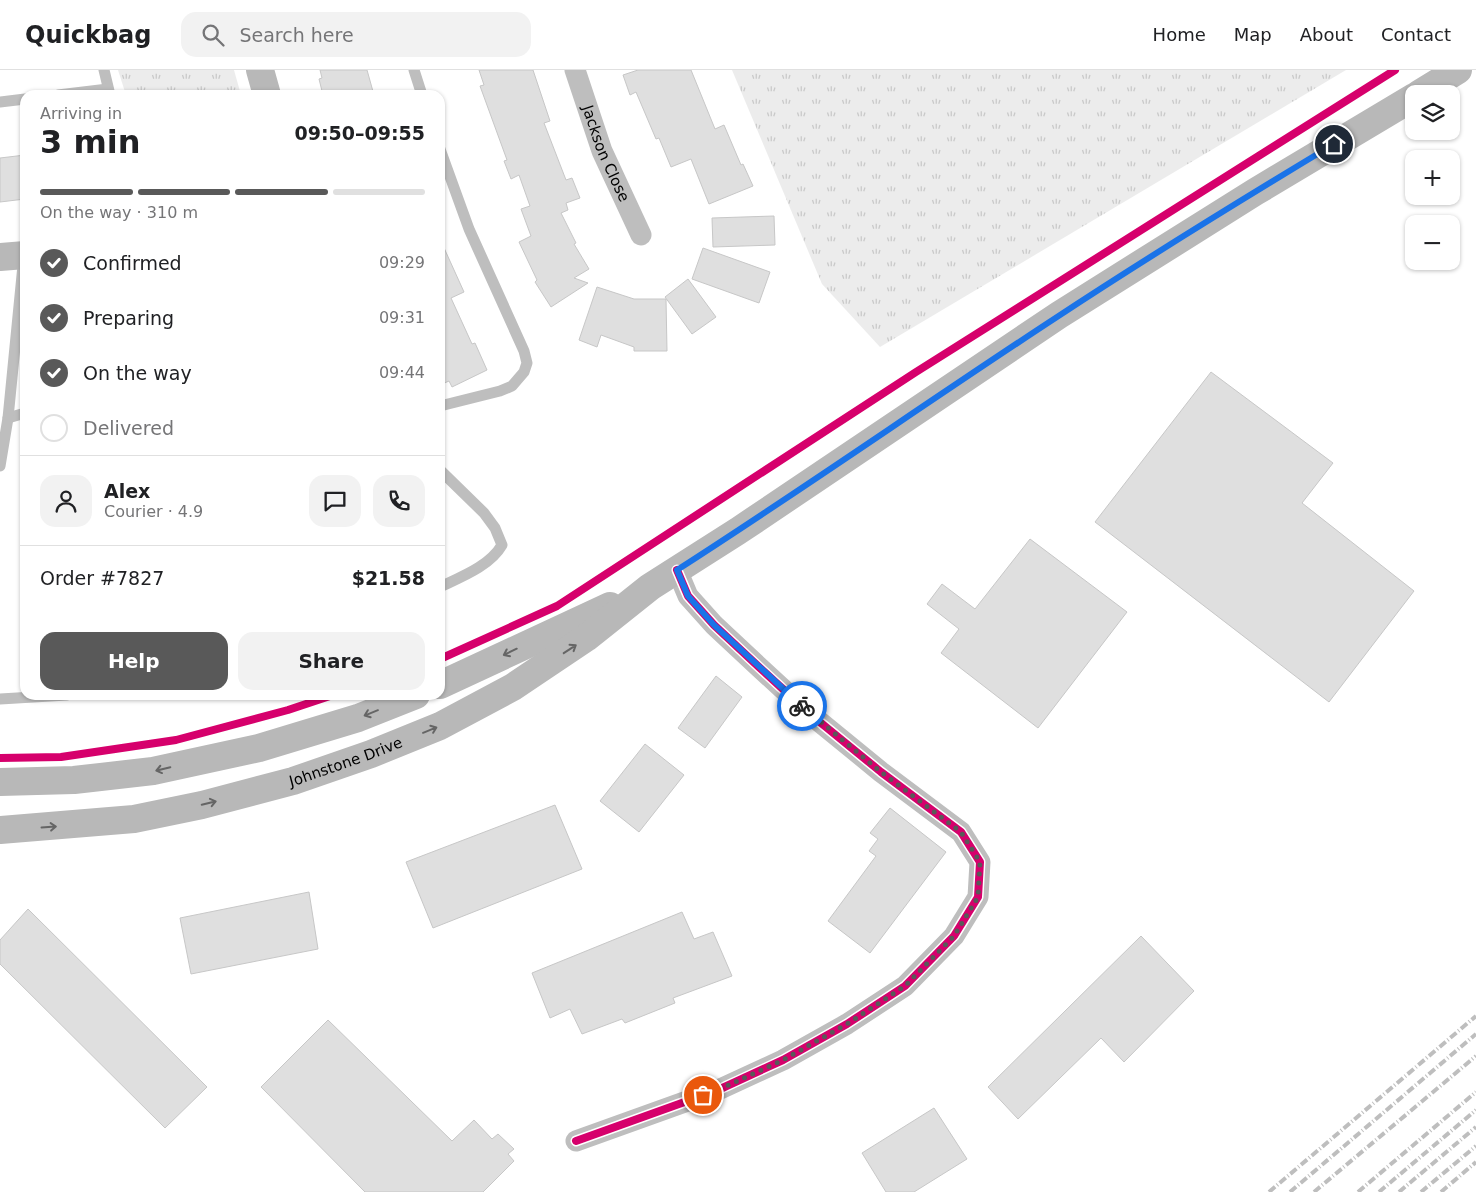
<!DOCTYPE html>
<meta charset="utf-8">
<style>
body{margin:0;font-family:"DejaVu Sans",sans-serif;background:#f2f2f2;color:#202124;height:100vh;display:flex;flex-direction:column;font-size:19px;white-space:nowrap}
*{box-sizing:border-box;margin:0}
p{font-size:16px;color:#757577}
.icon{flex:none;width:28px;height:28px;fill:none;stroke:currentColor;stroke-width:2;stroke-linecap:round;stroke-linejoin:round}
.map{position:relative;flex:1;overflow:hidden}
.panel{position:absolute;left:20px;top:20px;width:425px;height:610px;display:flex;flex-direction:column;background:#fff;border-radius:15px;box-shadow:0 1px 4px #0004}
.panel>*{flex:none}
.controls{position:absolute;left:1405px;top:15px;display:grid;gap:10px}
.controls a{display:grid;place-items:center;width:55px;height:55px;border-radius:10px;background:#fff;box-shadow:0 1px 4px #0004;font-size:25px}
.pin{position:absolute;display:grid;place-items:center;width:42px;height:42px;color:#fff;margin:-21px;border:2px solid #fff;border-radius:50%;box-shadow:0 1px 5px #0007}
.courier{position:absolute;display:grid;place-items:center;width:50px;height:50px;margin:-25px;border:4px solid #1a73e8;border-radius:50%;background:#fff;color:#222;box-shadow:0 1px 6px #0007}
.headline em{font-style:normal;font-weight:800}
.headline div{display:flex;flex-direction:column-reverse}
.headline{display:flex;align-items:center;justify-content:space-between;height:85px;padding:0 20px}
h1{font-size:32px;font-weight:800;line-height:38px}
.bar{display:grid;grid-template-columns:repeat(4,1fr);gap:8px 5px;align-content:center;height:60px;padding:0 20px}
.bar i{height:6px;border-radius:4px;background:#e0e0e0}
.bar .on{background:#595959}
.bar p{grid-column:span 4}
.line{display:flex;align-items:center;gap:12px;padding:0 20px;border-top:1px solid #e0e0e0}
.line div{flex:1}
.round{display:grid;place-items:center;flex:none;width:52px;height:52px;border-radius:15px;background:#f2f2f2}
ol{padding:0 20px;list-style:none}
li{display:flex;align-items:center;gap:15px;height:55px}
li p{margin-inline-start:auto}
li .icon{padding:5px;border-radius:50%;background:#595959;color:#fff;stroke-width:4}
li:last-child{color:#757577}
li i{width:28px;height:28px;border:2px solid #e0e0e0;border-radius:50%}
.button{display:flex;gap:10px;margin-top:auto;padding:10px 20px}
.button a{flex:1;height:58px;border-radius:15px;background:#595959;color:#fff;font-size:20px;font-weight:800;line-height:58px;text-align:center}
.button a+a{background:#f2f2f2;color:#202124}
header{display:flex;align-items:center;gap:30px;box-sizing:border-box;height:70px;padding:0 25px;background:#fff;border-bottom:1px solid #e0e0e0}
header strong{font-size:24px}
nav{display:flex;gap:28px;margin-inline-start:auto;font-size:18px}
.search{width:350px;height:45px;background:#f2f2f2;display:flex;align-items:center;gap:12px;box-sizing:border-box;padding:0 18px;border-radius:15px;color:#757577;font-size:19px}
.map>svg:first-child{display:block}
.park{fill:url(#park-tufts)}
.building{fill:#dfdfdf;stroke:#c7c7c7}
.lines{fill:none;stroke-linecap:round;stroke-linejoin:round}
.lane{stroke:#bebebe;stroke-width:11}
.street{stroke:#bebebe;stroke-width:21}
.secondary{stroke:#b8b8b8;stroke-width:28}
.rail{stroke:#bebebe;stroke-width:4;stroke-dasharray:8 2.5 1 2.5;stroke-linecap:butt}
.cycleway-casing{stroke:#fff;stroke-width:11}
.cycleway{stroke:#d6006c;stroke-width:8}
.oneway{stroke:#656565}
.done{stroke:#595959;stroke-width:5;stroke-dasharray:0 9}
.route{stroke:#1a73e8;stroke-width:6}
.labels{text-anchor:middle;stroke-width:5;stroke-linejoin:round;paint-order:stroke}
.street-label{font-size:15px;fill:#000;stroke:#fff}
</style>
<header>
<strong>Quickbag</strong>
<div class="search"><svg class="icon" aria-label="search" viewBox="0 0 24 24"><circle cx="10" cy="10" r="6"/><path d="M15 15l6 6"/></svg>Search here</div>
<nav><a>Home</a><a>Map</a><a>About</a><a>Contact</a></nav>
</header>
<div class="map">
<svg width="1476" height="1122" viewBox="0 0 1476 1122">
<defs>
<pattern id="park-tufts" width="24" height="20" patternUnits="userSpaceOnUse" patternTransform="scale(1.25)"><rect width="24" height="20" fill="#ececec"/><path d="M3 7l-1-3M5 7V3M7 7l1-3M15 17l-1-3M17 17v-4M19 17l1-3" fill="none" stroke="#c9c9c9"/></pattern>
</defs>
<rect width="100%" height="100%" fill="#fff"/>
<g class="park">
<polygon points="118,0 234,0 241,25 126,25"/>
<polygon points="732,0 1346,0 880,277 822,214"/>
</g>
<g class="building">
<polygon points="320,0 367,0 374,25 323,25 319,9 322,8"/>
<polygon points="479,0 533,0 550,51 544,53 566,110 572,108 580,128 566,133 568,140 561,143 576,173 574,174 589,199 574,208 588,213 551,237 535,212 537,210 519,172 531,166 521,139 530,136 519,105 511,109 504,91 507,90 480,16 484,15"/>
<polygon points="638,0 691,0 715,59 724,55 741,95 743,94 753,116 709,134 691,89 671,97 659,68 656,69 636,22 630,25 623,5"/>
<polygon points="25,85 25,129 0,132 0,88"/>
<polygon points="774,146 775,175 713,177 712,148"/>
<polygon points="440,169 464,222 451,228 472,274 475,273 487,300 452,317 449,311 440,315"/>
<polygon points="703,178 770,202 759,233 692,209"/>
<polygon points="688,209 716,247 692,264 665,227"/>
<polygon points="597,217 634,229 666,229 667,281 634,281 634,277 601,265 597,277 579,270"/>
<polygon points="1211,302 1333,393 1302,433 1414,521 1329,632 1095,452"/>
<polygon points="1030,469 1127,542 1038,658 941,583 959,559 927,534 942,514 975,539"/>
<polygon points="716,606 742,627 705,678 678,658"/>
<polygon points="645,674 684,705 639,762 600,731"/>
<polygon points="555,735 582,799 433,858 406,792"/>
<polygon points="890,738 946,782 870,883 828,851 876,786 869,781 878,769 870,763"/>
<polygon points="309,822 318,879 191,904 180,848"/>
<polygon points="28,839 207,1017 165,1058 0,894 0,870"/>
<polygon points="682,842 694,869 713,862 732,906 673,928 675,933 625,953 622,949 582,964 570,939 550,948 532,903"/>
<polygon points="1141,866 1194,921 1124,992 1101,968 1018,1049 988,1017"/>
<polygon points="328,950 452,1071 474,1050 492,1069 498,1064 514,1079 508,1084 514,1091 483,1122 365,1122 261,1017"/>
<polygon points="934,1038 967,1089 914,1122 886,1122 862,1083"/>
</g>
<g class="lines">
<g class="lane">
<polyline points="104,0 110,25"/>
<polyline points="414,0 422,25"/>
<polyline points="58,25 108,19"/>
<polyline points="0,32 25,29"/>
<polyline points="440,79 469,159 524,281 527,293 524,302 512,316 500,321 440,336"/>
<polyline points="8,348 25,343"/>
<polyline points="0,396 8,348 24,185"/>
<path d="M440 400 484 443 495 458 502 475C490 496 461 507 440 517"/>
<polyline points="0,629 67,625"/>
</g>
<g class="street">
<path id="s1" d="M575 0 602 81 641 165"/>
<polyline points="576,1071 718,1020 783,990 847,954 905,916 954,866 978,827 980,792 961,762 881,702 810,644 760,598 714,555 688,526 677,500"/>
</g>
<g class="secondary">
<polyline points="260,0 267,25"/>
<polyline points="1419,24 1458,0"/>
<polyline points="0,187 25,185"/>
<polyline points="440,615 610,536"/>
<polyline points="0,712 74,710 153,701 259,678 358,648 416,625"/>
<path id="s2" d="M0 760 134 749 202 735 293 711 371 684 440 656 513 617 586 568 650 517 738 461 1059 245 1255 122 1414 27"/>
</g>
<g class="rail">
<polyline points="1269,1122 1476,946"/>
<polyline points="1290,1122 1476,964"/>
<polyline points="1314,1122 1476,986"/>
<polyline points="1358,1122 1476,1022"/>
<polyline points="1379,1122 1476,1040"/>
<polyline points="1399,1122 1476,1057"/>
<polyline points="1421,1122 1476,1076"/>
<polyline points="1441,1122 1476,1092"/>
</g>
<g class="cycleway-casing">
<g id="cycleway">
<polyline points="440,589 557,536 916,302 1395,0"/>
<polyline points="0,688 61,687 176,670 288,640 333,625"/>
<polyline points="576,1071 718,1020 783,990 847,954 905,916 954,866 978,827 980,792 961,762 881,702 810,644 760,598 714,555 688,526 677,500"/>
</g>
</g>
<use href="#cycleway" class="cycleway"/>
</g>
<defs><path id="oneway-shaft" d="M-6 0H5M1.5-3L5.5 0L1.5 3" fill="none" stroke-width="1.6" stroke-linecap="round" stroke-linejoin="round" transform="scale(1.25)"/></defs>
<g class="oneway">
<use href="#oneway-shaft" transform="translate(570 579) rotate(-33)"/>
<use href="#oneway-shaft" transform="translate(510 582) rotate(154)"/>
<use href="#oneway-shaft" transform="translate(371 643) rotate(158)"/>
<use href="#oneway-shaft" transform="translate(430 660) rotate(-22)"/>
<use href="#oneway-shaft" transform="translate(163 699) rotate(167)"/>
<use href="#oneway-shaft" transform="translate(209 733) rotate(-14)"/>
<use href="#oneway-shaft" transform="translate(49 757) rotate(-4)"/>
</g>
<g class="lines">
<polyline class="done" points="703,1025 718,1020 783,990 847,954 905,916 954,866 978,827 980,792 961,762 881,702 802,636"/>
<path class="route" d="M802 636 714 555 688 526 677 500C805 418 930 330 1057 247 1148 187 1241 130 1334 74"/>
</g>
<g class="labels">
<g class="street-label">
<text dy="5" stroke="none"><textPath href="#s1" startOffset="89">Jackson Close</textPath></text>
<text dy="5" stroke="none"><textPath href="#s2" startOffset="354">Johnstone Drive</textPath></text>
</g>
</g>
</svg>
<div class="controls">
<a><svg class="icon" aria-label="layers" viewBox="0 0 24 24"><path d="M12 4l9 5-9 5-9-5zM3 14l9 5 9-5"/></svg></a>
<a>+</a>
<a>−</a>
</div>
<div class="pin" style="left:703px;top:1025px;background:#ea580c"><svg class="icon" aria-label="bag" viewBox="0 0 24 24"><path d="M5 8h14l-1 12H6zM9 8a3 3 0 0 1 6 0"/></svg></div>
<div class="pin" style="left:1334px;top:74px;background:#1f2937"><svg class="icon" aria-label="home" viewBox="0 0 24 24"><path d="M3 11l9-7 9 7M6 9v11h12V9"/></svg></div>
<div class="courier" style="left:802px;top:636px"><svg class="icon" aria-label="bike" viewBox="0 0 24 24"><circle cx="6" cy="16" r="4"/><circle cx="18" cy="16" r="4"/><path d="M6 16l4-8h5l3 8M10 8l3 8H6M13 5h3"/></svg></div>
<section class="panel">
<div class="headline"><div><h1>3 min</h1><p>Arriving in</p></div><em>09:50–09:55</em></div>
<div class="bar"><i class="on"></i><i class="on"></i><i class="on"></i><i></i><p>On the way · 310 m</p></div>
<ol>
<li><svg class="icon" aria-label="check" viewBox="0 0 24 24"><path d="M5 12l5 5 9-10"/></svg>Confirmed<p>09:29</p></li>
<li><svg class="icon" aria-label="check" viewBox="0 0 24 24"><path d="M5 12l5 5 9-10"/></svg>Preparing<p>09:31</p></li>
<li><svg class="icon" aria-label="check" viewBox="0 0 24 24"><path d="M5 12l5 5 9-10"/></svg>On the way<p>09:44</p></li>
<li><i></i>Delivered</li>
</ol>
<div class="line" style="height:90px"><a class="round"><svg class="icon" aria-label="person" viewBox="0 0 24 24"><circle cx="12" cy="8" r="4"/><path d="M4 21q1-7 8-7t8 7"/></svg></a><div><b>Alex</b><p>Courier · 4.9</p></div><a class="round"><svg class="icon" aria-label="chat" viewBox="0 0 24 24"><path d="M4 5h16v11H9l-5 4z"/></svg></a><a class="round"><svg class="icon" aria-label="phone" viewBox="0 0 24 24"><path d="M5 4h4l2 5-3 2q2 4 5 5l2-3 5 2v4C11 20 4 13 5 4z"/></svg></a></div>
<div class="line" style="height:65px"><div>Order #7827</div><b>$21.58</b></div>
<div class="button"><a>Help</a><a>Share</a></div>
</section>
</div>
